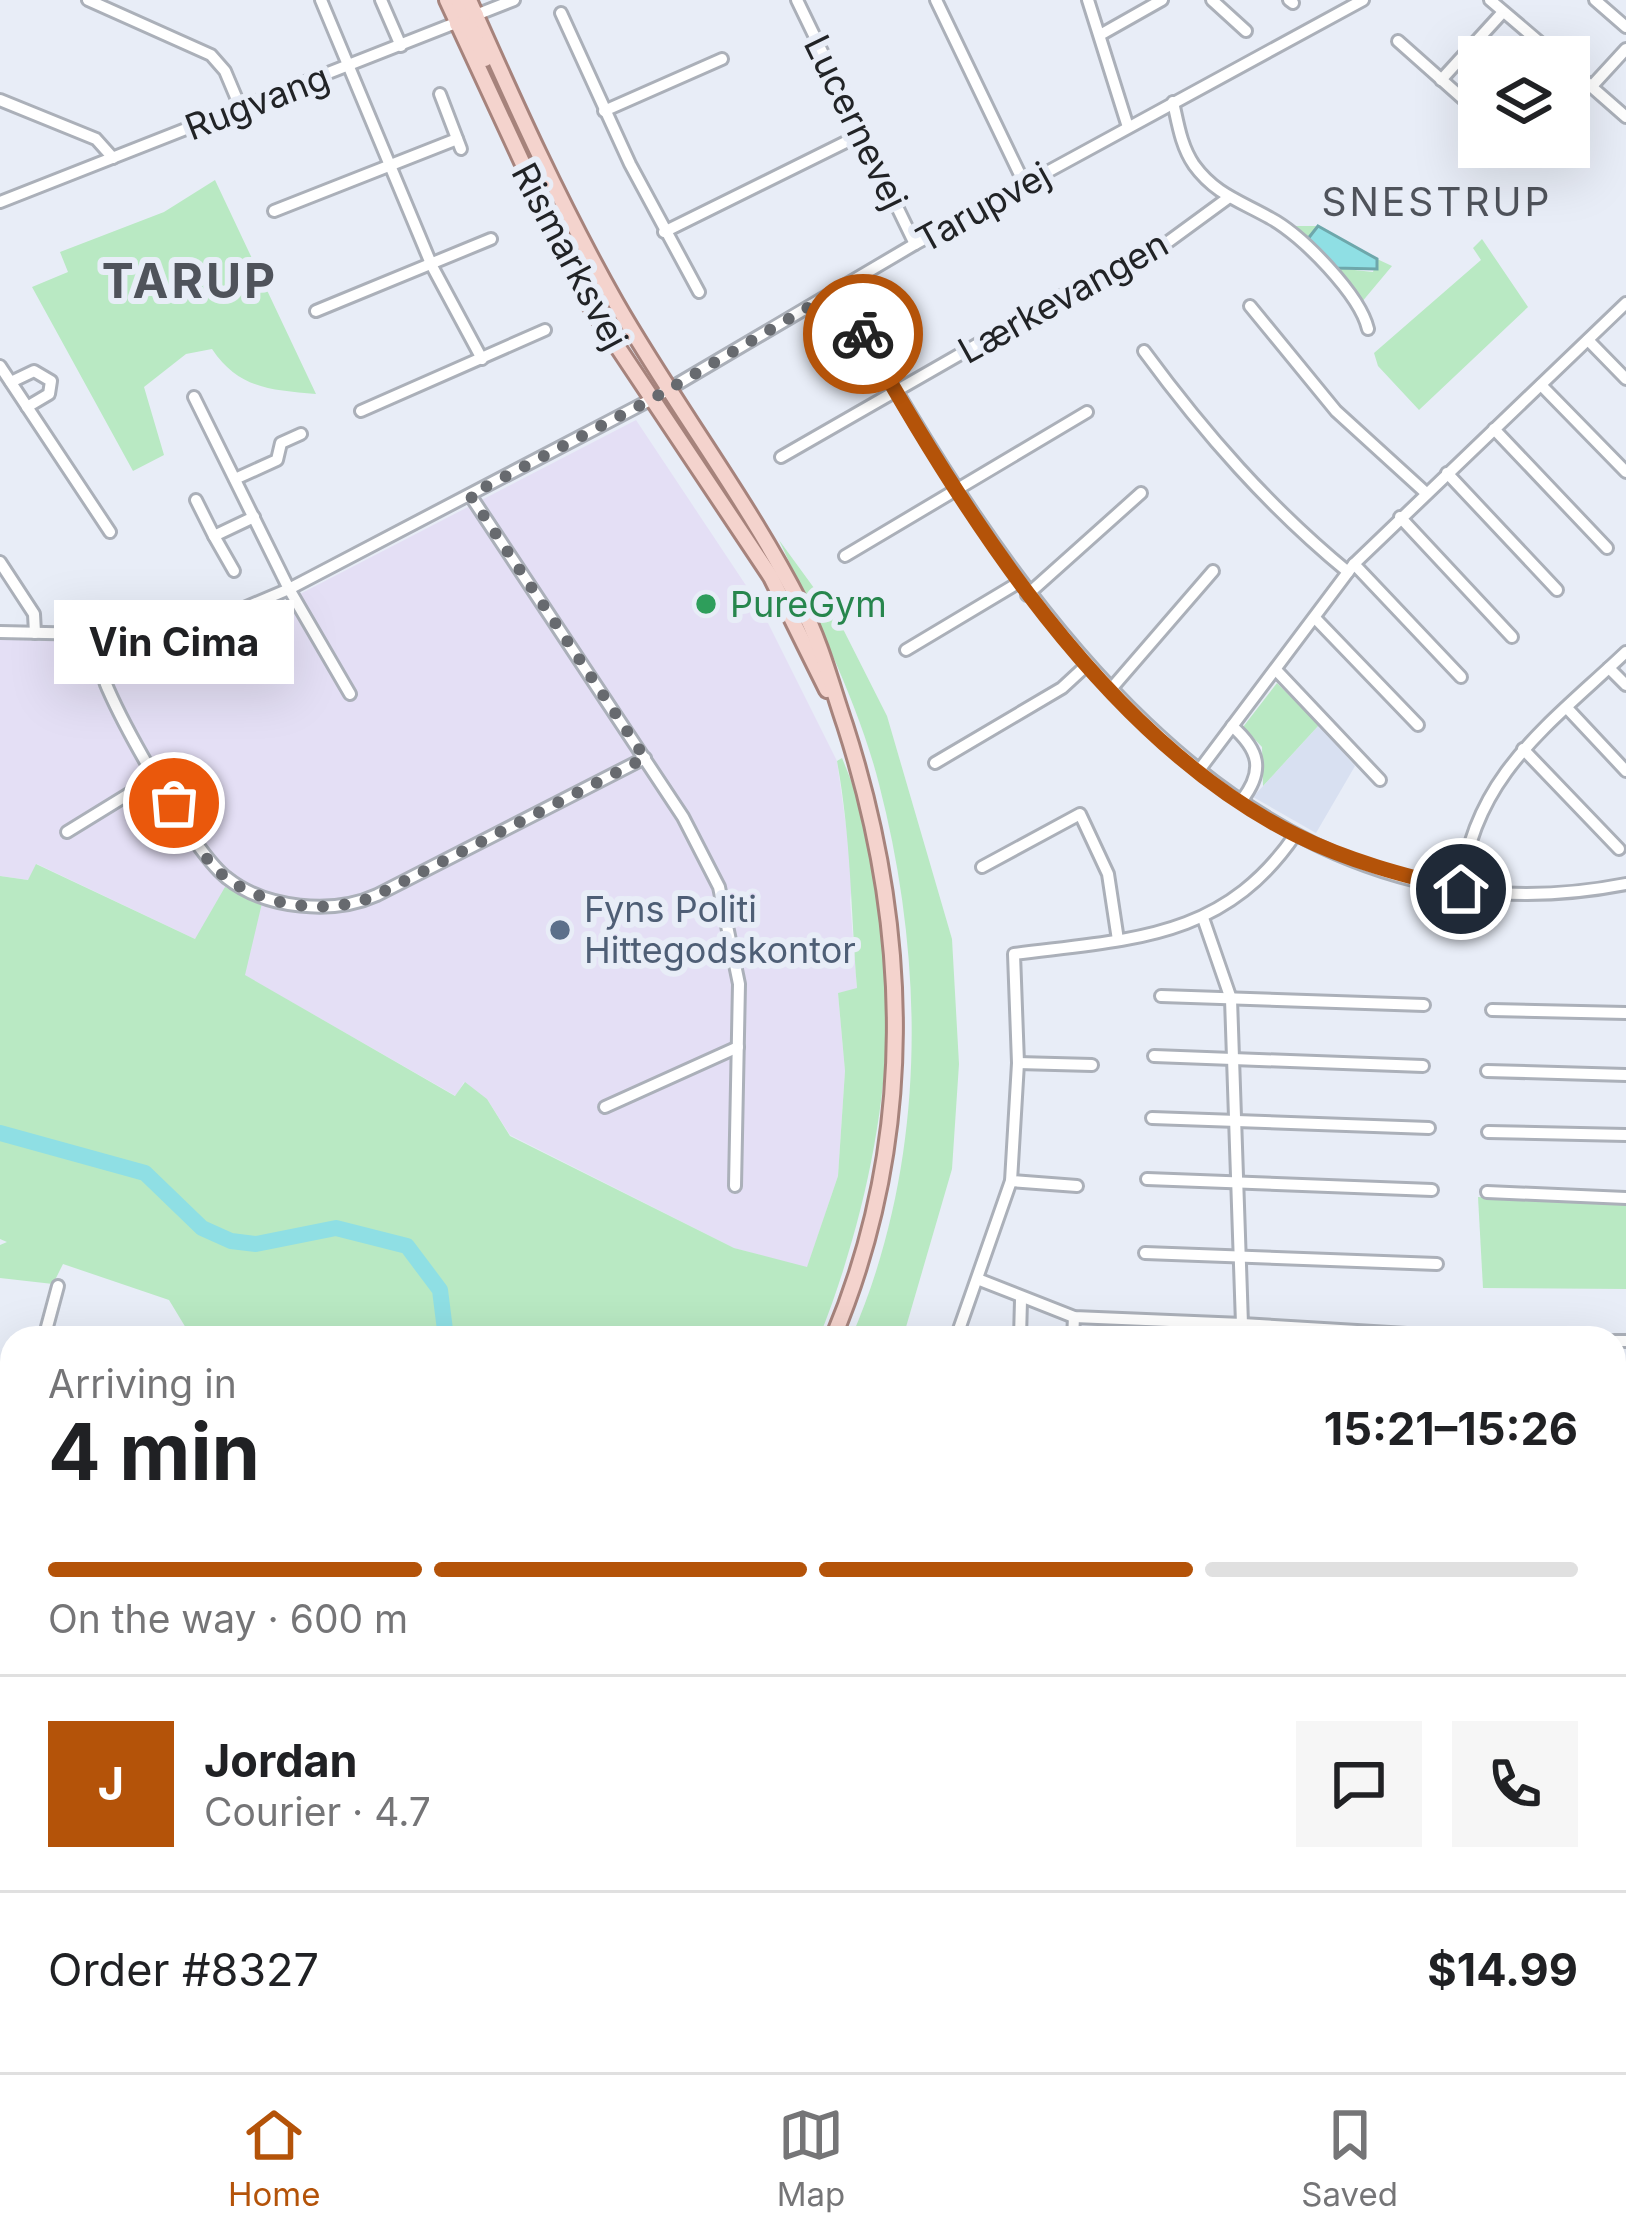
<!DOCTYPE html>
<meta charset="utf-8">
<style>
body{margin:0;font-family:Inter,sans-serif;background:#f6f6f6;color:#202124;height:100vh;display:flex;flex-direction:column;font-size:45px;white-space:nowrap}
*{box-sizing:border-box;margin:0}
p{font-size:39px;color:#757577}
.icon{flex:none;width:66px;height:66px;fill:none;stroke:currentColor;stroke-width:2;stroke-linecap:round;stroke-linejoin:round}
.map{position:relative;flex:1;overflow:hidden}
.details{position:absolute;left:0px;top:1326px;width:1626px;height:747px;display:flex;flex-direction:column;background:#fff;border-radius:36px 36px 0 0;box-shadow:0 12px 48px #0002}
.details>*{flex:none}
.tools{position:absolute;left:1458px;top:36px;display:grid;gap:24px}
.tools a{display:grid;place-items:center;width:132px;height:132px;border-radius:0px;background:#fff;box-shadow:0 12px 48px #0002;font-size:60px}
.pin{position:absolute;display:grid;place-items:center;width:102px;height:102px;color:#fff;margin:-51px;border:6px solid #fff;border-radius:50%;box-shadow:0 3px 12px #0007}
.courier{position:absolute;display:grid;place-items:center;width:120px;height:120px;margin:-60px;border:9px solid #b45309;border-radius:50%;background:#fff;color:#222;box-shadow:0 3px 15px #0007}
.bubble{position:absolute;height:84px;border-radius:0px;background:#fff;box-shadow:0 12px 48px #0002;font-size:39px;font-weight:700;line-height:84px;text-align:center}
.headline em{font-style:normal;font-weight:700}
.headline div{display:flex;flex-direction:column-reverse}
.headline{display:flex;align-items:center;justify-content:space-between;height:204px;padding:0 48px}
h1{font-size:78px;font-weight:700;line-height:90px}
.bar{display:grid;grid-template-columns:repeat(4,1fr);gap:18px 12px;align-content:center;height:144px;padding:0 48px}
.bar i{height:15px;border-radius:9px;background:#e0e0e0}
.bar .on{background:#b45309}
.bar p{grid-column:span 4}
.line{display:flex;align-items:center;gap:30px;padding:0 48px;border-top:3px solid #e0e0e0}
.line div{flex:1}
.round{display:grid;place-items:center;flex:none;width:126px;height:126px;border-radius:0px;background:#f6f6f6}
.dock{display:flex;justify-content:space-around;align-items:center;height:168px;border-top:3px solid #e0e0e0;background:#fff;font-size:33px;color:#757577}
.dock a{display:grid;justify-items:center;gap:6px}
.dock .on{color:#b45309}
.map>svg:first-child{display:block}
.industrial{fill:#e4dff5}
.built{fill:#d8e0f1}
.green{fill:#b9e9c3}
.water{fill:#8fdfe4;stroke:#6ea7ab;stroke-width:3}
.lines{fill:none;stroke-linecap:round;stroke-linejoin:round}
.river{stroke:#8fdfe4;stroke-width:16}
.minor-casing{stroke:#abb0b9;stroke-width:16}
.major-casing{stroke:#a6837c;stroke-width:20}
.minor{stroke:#fff;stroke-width:10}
.major{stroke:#f4d3cd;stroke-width:14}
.done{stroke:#676a6f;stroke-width:12;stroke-dasharray:0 21.6}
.route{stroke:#b45309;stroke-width:15}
.leisure-dot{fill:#2e9e5b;stroke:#e8edf7;stroke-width:4.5}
.service-dot{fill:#5c6f8a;stroke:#e8edf7;stroke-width:4.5}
.labels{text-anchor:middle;stroke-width:12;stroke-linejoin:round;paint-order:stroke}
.street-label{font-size:36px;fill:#212326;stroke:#e8edf7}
.leisure-label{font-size:36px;fill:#27864d;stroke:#e8edf7;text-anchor:start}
.service-label{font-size:36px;fill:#4e5e75;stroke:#e8edf7;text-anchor:start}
.neighbourhood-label{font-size:39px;letter-spacing:3px;fill:#4f535b;stroke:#e8edf7}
.district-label{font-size:48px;font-weight:bold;letter-spacing:3px;fill:#4f535b;stroke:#e8edf7}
</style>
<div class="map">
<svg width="1626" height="2072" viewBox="0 0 1626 2072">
<rect width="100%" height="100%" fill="#e8edf7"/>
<polygon class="industrial" points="636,420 759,605 837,761 853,877 850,901 857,989 838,993 845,1071 838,1176 807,1268 734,1248 510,1135 487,1099 464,1082 456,1096 244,975 261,902 195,939 37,864 29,880 0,876 0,640 211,634 298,595"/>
<g class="built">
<polygon points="1319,725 1355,766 1316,833 1253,797"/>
<polygon points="697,2061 759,2061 779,2072 691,2072"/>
</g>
<g class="green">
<path d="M215 180 316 394C271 390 239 389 212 349L186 354 144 387 164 455 133 471 32 287 68 272 60 252 164 212Z"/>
<polygon points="1284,226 1318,226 1308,240 1336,268 1373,272 1377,259 1392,266 1361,303"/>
<polygon points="1482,239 1528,307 1419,410 1378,366 1374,353 1481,260 1473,248"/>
<path d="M779 540 841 625 887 716 952 939 959 1064 952 1169 906 1327 924 1338H851C927 1164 926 966 879 784 858 701 815 618 779 540Z"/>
<polygon points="1277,683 1319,725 1263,786 1262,747 1243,727"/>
<path d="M842 758C919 941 890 1159 819 1338H192L169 1300 63 1264 53 1284 0 1278V1245L7 1242 0 1239V876L28 880 36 864 195 939 225 887 262 903 245 975 455 1096 465 1082 487 1099 510 1136 734 1248 807 1267 838 1176 845 1071 838 993 857 988C851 911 851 837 837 761Z"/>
<polygon points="1478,1197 1626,1203 1626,1289 1483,1288"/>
<polygon points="1626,1447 1626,2038 1614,2037 1614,1448"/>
<polygon points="0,1532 12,1535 12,1759 0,1759"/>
<polygon points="956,2061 1137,2061 1134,2072 955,2072"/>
</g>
<polygon class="water" points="1318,226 1377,259 1377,269 1335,268 1307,240"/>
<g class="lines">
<g class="river">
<polyline points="0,1133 145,1173 202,1228 231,1241 256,1244 336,1228 407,1246 440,1290 446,1338"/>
<polyline points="1614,1774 1626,1759"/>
</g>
<g class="minor-casing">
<g id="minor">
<polyline points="88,0 211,55 225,71 241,109"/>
<polyline points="321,0 432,266 482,359"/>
<polyline points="381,0 401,46"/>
<polyline points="797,0 915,244"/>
<polyline points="936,0 1024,183"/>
<polyline points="1088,0 1128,127"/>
<polyline points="1212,0 1246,31"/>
<polyline points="1289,0 1293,3"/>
<polyline points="1490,0 1557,57"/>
<polyline points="1595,0 1626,27"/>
<polyline points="561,13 630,164 699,292"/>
<polyline points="1100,35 1162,0"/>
<polyline points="1398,41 1479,113"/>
<polyline points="1569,67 1626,117"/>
<polyline points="1441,80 1503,12"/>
<polyline points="1592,86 1626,49"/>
<polyline points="440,94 461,149"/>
<polyline points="0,100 96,139 113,158"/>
<path d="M1173 102C1178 124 1181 146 1194 165 1215 194 1240 201 1270 218 1302 235 1360 295 1368 329"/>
<polyline points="604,111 722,59"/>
<polyline points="0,202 514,0"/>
<polyline points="274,211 457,139"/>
<polyline points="664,232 862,134"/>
<path d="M838 289C998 577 1237 961 1626 884"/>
<polyline points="1250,306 1336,411 1426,493"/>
<polyline points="316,311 491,239"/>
<polyline points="1588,340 1626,379"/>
<path d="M1144 351C1205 434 1269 507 1348 572"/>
<polyline points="0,366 110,532"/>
<polyline points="11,382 34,371 51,381 49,394 27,407"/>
<polyline points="1541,385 1626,472"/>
<polyline points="194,397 289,589 350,694"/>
<polyline points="361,411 545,330"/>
<polyline points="1494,429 1607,548"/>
<polyline points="781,457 1072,290 1157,250 1228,198"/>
<polyline points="1447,473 1557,590"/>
<polyline points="235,479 277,460 281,443 301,434"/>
<polyline points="470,495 683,817 719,887 739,984 735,1186"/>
<polyline points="196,500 214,536 254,517"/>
<polyline points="1400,517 1512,637"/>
<polyline points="214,536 234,571"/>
<polyline points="845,556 1087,412"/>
<polyline points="0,562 34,614 35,633"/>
<polyline points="1354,564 1461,677"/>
<polyline points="1027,595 1141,493"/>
<polyline points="1315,618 1418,725"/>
<polyline points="0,632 136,635 171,630 209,623 289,589 652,399 915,244 1363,0"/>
<path d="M99 634C100 653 100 672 108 689 126 730 194 853 227 878 266 909 333 915 377 895L645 758"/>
<polyline points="906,650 1018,583"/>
<polyline points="1609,668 1626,685"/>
<polyline points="1277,671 1380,780"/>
<polyline points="1111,689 1213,571"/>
<polyline points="1567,708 1626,771"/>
<path d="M1232 726C1259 750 1265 770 1242 800"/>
<polyline points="1523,749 1619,849"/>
<polyline points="935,763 1062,688 1088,664"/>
<polyline points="1200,769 1354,564 1626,303"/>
<polyline points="67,832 158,776"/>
<polyline points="982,867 1080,814 1108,874 1118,940"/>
<path d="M1461 889C1473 776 1549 725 1626 652"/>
<polyline points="1161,996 1424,1005"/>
<polyline points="1492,1010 1626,1013"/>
<polyline points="1154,1056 1423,1066"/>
<polyline points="1018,1063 1092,1065"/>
<polyline points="1487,1071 1626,1075"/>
<polyline points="605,1107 738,1047"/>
<polyline points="1152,1118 1429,1128"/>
<polyline points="1488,1132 1626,1135"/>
<polyline points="1147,1179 1432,1190"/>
<polyline points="1011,1181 1077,1186"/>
<polyline points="1487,1192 1626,1198"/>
<polyline points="1145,1253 1437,1264"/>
<polyline points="980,1280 1074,1317 1242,1324 1231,999 1203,918"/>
<polyline points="1242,1324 1440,1336"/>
<polyline points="44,1338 58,1286"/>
<path d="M956 1338 1011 1181 1018 1063 1014 954C1130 939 1223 940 1295 835"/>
<polyline points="1020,1338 1021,1300"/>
<polyline points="1073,1338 1074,1317"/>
<polyline points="1490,1338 1519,1338"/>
<polyline points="1614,1341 1626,1341"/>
<polyline points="0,1459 12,1462"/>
<polyline points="5,1884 10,2072"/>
<polyline points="1614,2047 1626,2048"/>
<polyline points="10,2067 178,2066 178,2061"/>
<polyline points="440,2072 443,2061"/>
<polyline points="587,2072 590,2061"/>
<polyline points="677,2072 683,2061"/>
<polyline points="875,2072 875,2061"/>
<polyline points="921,2072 923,2061"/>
<polyline points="1233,2072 1235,2061"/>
<polyline points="1332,2072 1334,2061"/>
<polyline points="1411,2072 1412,2061"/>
<polyline points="1540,2072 1542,2061"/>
</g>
</g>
<g class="major-casing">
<g id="major">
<polyline points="447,0 585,298 771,577 827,690"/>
<polyline points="458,0 465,13 476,15"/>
<path d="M469 0C515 104 560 204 616 303 675 406 747 499 801 605 821 643 831 684 845 725 910 927 917 1138 833 1338"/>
<polyline points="457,24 470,27 485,59"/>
<polyline points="778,2061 796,2072"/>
<polyline points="796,2061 809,2072"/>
<polyline points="530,2072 535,2061"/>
</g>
</g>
<use href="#minor" class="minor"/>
<use href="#major" class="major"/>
</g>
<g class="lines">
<path class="done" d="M174 803C186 824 198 850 215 868 254 907 329 917 377 895L645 758 470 495 652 399 838 290 863 334"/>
<path class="route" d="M863 334C962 512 1106 741 1296 835 1348 861 1405 876 1461 889"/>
</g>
<circle class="leisure-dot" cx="706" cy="604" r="12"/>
<circle class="service-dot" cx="560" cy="930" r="12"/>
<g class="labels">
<g class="street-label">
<text transform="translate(257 102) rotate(-21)" y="13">Rugvang</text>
<text transform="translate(856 122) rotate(64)" y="13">Lucernevej</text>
<text transform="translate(983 207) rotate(-29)" y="13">Tarupvej</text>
<text transform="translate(570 256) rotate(62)" y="13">Rismarksvej</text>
<text transform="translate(1063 297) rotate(-29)" y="13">Lærkevangen</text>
</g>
<g class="leisure-label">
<text x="730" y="617">PureGym</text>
</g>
<g class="service-label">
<text x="584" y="922">Fyns Politi<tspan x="584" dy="41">Hittegodskontor</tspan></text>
</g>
<g class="neighbourhood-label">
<text x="1437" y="216">SNESTRUP</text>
</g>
<g class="district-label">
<text x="190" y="298">TARUP</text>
</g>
</g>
</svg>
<div class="tools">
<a><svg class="icon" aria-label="layers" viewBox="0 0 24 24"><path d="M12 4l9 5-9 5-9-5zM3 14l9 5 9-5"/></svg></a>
</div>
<div class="pin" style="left:174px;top:803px;background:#ea580c"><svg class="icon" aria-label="bag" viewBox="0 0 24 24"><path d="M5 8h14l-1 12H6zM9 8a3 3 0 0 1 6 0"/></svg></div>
<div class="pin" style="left:1461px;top:889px;background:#1f2937"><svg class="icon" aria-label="home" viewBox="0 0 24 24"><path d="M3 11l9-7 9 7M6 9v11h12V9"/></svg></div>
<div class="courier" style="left:863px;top:334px"><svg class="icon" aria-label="bike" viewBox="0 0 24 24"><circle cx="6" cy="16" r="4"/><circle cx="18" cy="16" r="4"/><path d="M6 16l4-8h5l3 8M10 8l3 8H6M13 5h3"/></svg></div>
<div class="bubble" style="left:54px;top:600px;width:240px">Vin Cima</div>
<section class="details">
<div class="headline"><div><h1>4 min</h1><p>Arriving in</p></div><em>15:21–15:26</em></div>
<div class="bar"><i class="on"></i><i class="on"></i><i class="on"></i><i></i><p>On the way · 600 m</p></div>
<div class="line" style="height:216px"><b class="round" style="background:#b45309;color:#fff">J</b><div><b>Jordan</b><p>Courier · 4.7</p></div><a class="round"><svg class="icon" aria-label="chat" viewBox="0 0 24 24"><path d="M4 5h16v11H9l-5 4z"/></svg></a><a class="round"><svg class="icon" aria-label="phone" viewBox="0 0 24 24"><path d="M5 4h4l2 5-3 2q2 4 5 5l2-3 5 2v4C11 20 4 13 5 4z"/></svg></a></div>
<div class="line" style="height:156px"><div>Order #8327</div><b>$14.99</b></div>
</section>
</div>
<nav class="dock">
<a class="on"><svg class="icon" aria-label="home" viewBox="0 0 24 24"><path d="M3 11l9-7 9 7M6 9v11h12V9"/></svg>Home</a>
<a><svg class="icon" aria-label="map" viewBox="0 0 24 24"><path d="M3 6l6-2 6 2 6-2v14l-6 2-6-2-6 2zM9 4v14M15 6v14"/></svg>Map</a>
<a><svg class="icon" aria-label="saved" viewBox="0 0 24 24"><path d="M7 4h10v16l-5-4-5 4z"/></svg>Saved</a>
</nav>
